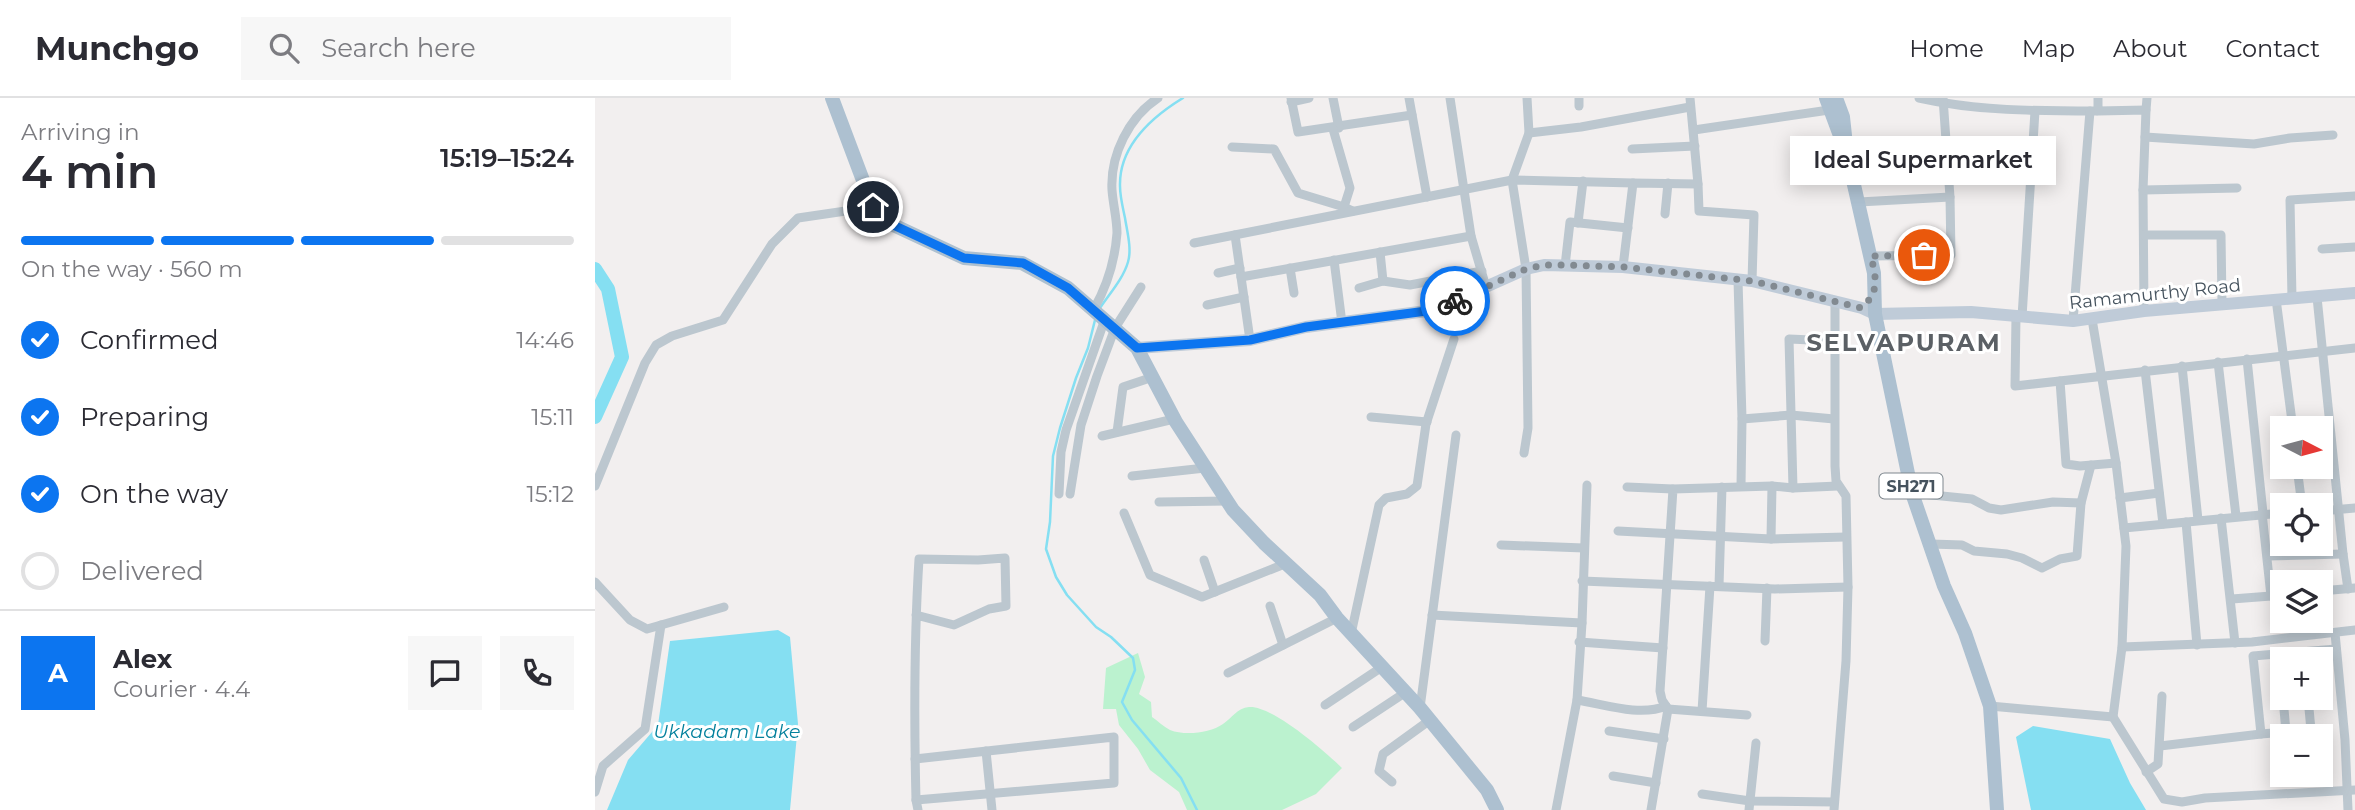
<!DOCTYPE html>
<meta charset="utf-8">
<style>
body{margin:0;font-family:Montserrat,sans-serif;background:#f7f7f7;color:#2b2b33;height:100vh;display:flex;flex-direction:column;font-size:26px;white-space:nowrap}
*{box-sizing:border-box;margin:0}
p{font-size:23px;color:#7c7c81}
.icon{flex:none;width:38px;height:38px;fill:none;stroke:currentColor;stroke-width:2;stroke-linecap:round;stroke-linejoin:round}
.map{position:relative;flex:1;overflow:hidden}
.drawer{display:flex;flex-direction:column;background:#fff;width:595px}
.drawer>*{flex:none}
.needle{width:46px;rotate:96deg}
.tools{position:absolute;left:1675px;top:318px;display:grid;gap:14px}
.tools a{display:grid;place-items:center;width:63px;height:63px;border-radius:0px;background:#fff;box-shadow:0 4px 18px #0003;font-size:35px}
.pin{position:absolute;display:grid;place-items:center;width:60px;height:60px;color:#fff;margin:-30px;border:4px solid #fff;border-radius:50%;box-shadow:0 2px 7px #0007}
.courier{position:absolute;display:grid;place-items:center;width:70px;height:70px;margin:-35px;border:5px solid #0c75f0;border-radius:50%;background:#fff;color:#222;box-shadow:0 2px 9px #0007}
.bubble{position:absolute;height:49px;border-radius:0px;background:#fff;box-shadow:0 4px 18px #0003;font-size:23px;font-weight:600;line-height:49px;text-align:center}
.overview em{font-style:normal;font-weight:600}
.overview div{display:flex;flex-direction:column-reverse}
.overview{display:flex;align-items:center;justify-content:space-between;height:119px;padding:0 21px}
h1{font-size:46px;font-weight:600;line-height:52px}
.bar{display:grid;grid-template-columns:repeat(4,1fr);gap:10px 7px;align-content:center;height:84px;padding:0 21px}
.bar i{height:9px;border-radius:5px;background:#e1e1e2}
.bar .selected{background:#0c75f0}
.bar p{grid-column:span 4}
.line{display:flex;align-items:center;gap:18px;padding:0 21px;border-top:2px solid #e1e1e2}
.line div{flex:1}
.round{display:grid;place-items:center;flex:none;width:74px;height:74px;border-radius:0px;background:#f7f7f7}
ol{padding:0 21px;list-style:none}
li{display:flex;align-items:center;gap:21px;height:77px}
li p{margin-inline-start:auto}
li .icon{padding:7px;border-radius:50%;background:#0c75f0;color:#fff;stroke-width:4}
li:last-child{color:#7c7c81}
li i{width:38px;height:38px;border:4px solid #e1e1e2;border-radius:50%}
header{display:flex;align-items:center;gap:42px;box-sizing:border-box;height:98px;padding:0 35px;background:#fff;border-bottom:2px solid #e1e1e2}
header strong{font-size:33px}
nav{display:flex;gap:38px;margin-inline-start:auto;font-size:24px}
.search{width:490px;height:63px;background:#f7f7f7;display:flex;align-items:center;gap:18px;box-sizing:border-box;padding:0 24px;border-radius:0px;color:#7c7c81;font-size:26px}
main{display:flex;flex:1;min-height:0}
.map>svg:first-child{display:block}
.green{fill:#bbf2cf}
.water{fill:#85dff2}
.lines{fill:none;stroke-linecap:round;stroke-linejoin:round}
.stream{stroke:#85dff2;stroke-width:2.5}
.river{stroke:#85dff2;stroke-width:14}
.street{stroke:#bcc7cf;stroke-width:9}
.secondary{stroke:#bfcbd8;stroke-width:12}
.primary{stroke:#adc0d0;stroke-width:14}
.done{stroke:#828a91;stroke-width:7;stroke-dasharray:0 12.6}
.route{stroke:#0c75f0;stroke-width:9}
.labels{text-anchor:middle;stroke-width:6;stroke-linejoin:round;paint-order:stroke}
.shield{fill:#fff;stroke:#7e878e;stroke-width:2}
.shield-label{font-size:16px;font-weight:bold;fill:#46535e}
.street-label{font-size:18px;fill:#46535e;stroke:#fff}
.water-label{font-size:19px;font-style:italic;fill:#04819d;stroke:#fff}
.district-label{font-size:24px;font-weight:bold;letter-spacing:2px;fill:#5b6065;stroke:#fff}
</style>
<header>
<strong>Munchgo</strong>
<div class="search"><svg class="icon" aria-label="search" viewBox="0 0 24 24"><circle cx="10" cy="10" r="6"/><path d="M15 15l6 6"/></svg>Search here</div>
<nav><a>Home</a><a>Map</a><a>About</a><a>Contact</a></nav>
</header>
<main>
<section class="drawer">
<div class="overview"><div><h1>4 min</h1><p>Arriving in</p></div><em>15:19–15:24</em></div>
<div class="bar"><i class="selected"></i><i class="selected"></i><i class="selected"></i><i></i><p>On the way · 560 m</p></div>
<ol>
<li><svg class="icon" aria-label="check" viewBox="0 0 24 24"><path d="M5 12l5 5 9-10"/></svg>Confirmed<p>14:46</p></li>
<li><svg class="icon" aria-label="check" viewBox="0 0 24 24"><path d="M5 12l5 5 9-10"/></svg>Preparing<p>15:11</p></li>
<li><svg class="icon" aria-label="check" viewBox="0 0 24 24"><path d="M5 12l5 5 9-10"/></svg>On the way<p>15:12</p></li>
<li><i></i>Delivered</li>
</ol>
<div class="line" style="height:126px"><b class="round" style="background:#0c75f0;color:#fff">A</b><div><b>Alex</b><p>Courier · 4.4</p></div><a class="round"><svg class="icon" aria-label="chat" viewBox="0 0 24 24"><path d="M4 5h16v11H9l-5 4z"/></svg></a><a class="round"><svg class="icon" aria-label="phone" viewBox="0 0 24 24"><path d="M5 4h4l2 5-3 2q2 4 5 5l2-3 5 2v4C11 20 4 13 5 4z"/></svg></a></div>
</section>
<div class="map">
<svg width="1760" height="712" viewBox="0 0 1760 712">
<rect width="100%" height="100%" fill="#f2efef"/>
<path class="green" d="M543 555 550 579 544 596 556 604 557 619C563 623 569 629 575 632 590 638 615 635 628 626 637 620 642 610 654 609 677 607 731 654 747 670L721 696 687 712H592L584 694 555 672 543 651 524 627 521 611H508L511 570Z"/>
<g class="water">
<polygon points="183,532 195,539 203,626 195,712 12,712 33,662 63,627 75,543"/>
<polygon points="1438,628 1515,641 1535,685 1551,712 1436,712 1421,639"/>
</g>
<g class="lines">
<g class="stream">
<path d="M505 210C515 195 528 181 533 164 537 151 532 133 530 120 528 110 525 99 525 88 524 48 557 19 588 0"/>
<polyline points="500,222 493,250 481,280 465,330 458,358 455,424 451,451 461,479 472,497 501,529 516,539 538,560 540,572 527,604 537,622 586,680 602,712"/>
</g>
<polyline class="river" points="0,171 13,191 27,259 0,319"/>
<g class="street">
<polyline points="696,0 703,34 817,17"/>
<polyline points="738,0 744,30"/>
<polyline points="814,0 832,99"/>
<polyline points="855,0 876,138 891,189"/>
<polyline points="984,0 984,8"/>
<path d="M1324 0C1381 13 1442 13 1501 13"/>
<polyline points="1503,0 1503,13 1551,12 1548,92 1549,213"/>
<polyline points="696,4 714,0"/>
<polyline points="1551,12 1552,0"/>
<polyline points="738,31 755,90 749,109"/>
<polyline points="1099,32 1234,12"/>
<polyline points="934,35 986,29 1095,9"/>
<polyline points="1550,39 1659,46 1695,40 1738,37"/>
<polyline points="637,49 679,51 703,95 749,109 758,113"/>
<polyline points="1037,51 1100,48"/>
<polyline points="1103,86 1104,113 1159,117 1157,183"/>
<polyline points="1548,92 1642,90"/>
<polyline points="1264,104 1355,99"/>
<polyline points="1070,116 1073,85"/>
<polyline points="983,125 988,83"/>
<polyline points="640,137 655,242"/>
<polyline points="1549,137 1626,137 1627,205"/>
<polyline points="599,145 917,82 1038,85"/>
<polyline points="1727,151 1760,149"/>
<polyline points="785,154 788,183"/>
<polyline points="1276,158 1356,157 1355,99 1348,0"/>
<polyline points="739,162 747,225"/>
<polyline points="970,168 975,124 1033,130"/>
<polyline points="1028,169 1038,85 1103,86 1095,0"/>
<polyline points="695,170 699,195"/>
<polyline points="623,175 645,170"/>
<polyline points="646,179 876,138"/>
<polyline points="1143,182 1147,321 1146,388"/>
<polyline points="764,190 788,183 815,187 887,173"/>
<polyline points="1722,199 1748,456 1753,491"/>
<polyline points="1697,200 1695,102 1760,98"/>
<polyline points="1681,201 1698,331"/>
<polyline points="612,207 649,199"/>
<path d="M499 211C512 188 520 162 522 135 522 121 518 106 517 92 515 57 534 19 563 0"/>
<polyline points="1421,218 1420,288 1760,250"/>
<polyline points="1427,219 1440,13"/>
<polyline points="1478,223 1495,13"/>
<polyline points="1652,261 1668,415"/>
<polyline points="1623,264 1641,418"/>
<polyline points="1587,268 1603,422"/>
<polyline points="1550,272 1568,426"/>
<polyline points="1465,283 1471,366 1485,368 1521,365"/>
<polyline points="776,319 832,324"/>
<polyline points="1147,321 1196,317 1239,321"/>
<polyline points="522,334 528,289 558,279"/>
<polyline points="507,338 579,321"/>
<polyline points="929,355 933,330 931,171 917,82 934,35 932,0"/>
<polyline points="1702,369 1707,408"/>
<polyline points="537,378 610,370"/>
<polyline points="0,388 50,265 61,247 77,238 128,222 177,146 203,120 278,109"/>
<polyline points="1032,389 1078,391"/>
<polyline points="1198,390 1194,241 1239,243"/>
<polyline points="1317,395 1377,401 1394,410 1406,412 1458,404 1486,405"/>
<polyline points="464,396 466,354 471,332 510,221"/>
<polyline points="475,396 486,327 502,278 520,230 546,189"/>
<polyline points="1525,400 1564,395"/>
<polyline points="564,404 633,403"/>
<polyline points="1726,413 1760,410"/>
<polyline points="529,415 555,477 607,499 692,465"/>
<polyline points="1667,415 1676,498 1687,497"/>
<polyline points="1626,420 1640,545"/>
<polyline points="1591,424 1602,547"/>
<polyline points="1529,430 1687,415"/>
<polyline points="1023,433 1176,441 1251,439"/>
<polyline points="1176,441 1177,388"/>
<polyline points="1336,446 1367,447 1379,453 1412,456 1427,460 1447,470 1465,461 1482,458 1486,405 1496,367"/>
<polyline points="906,447 989,450"/>
<polyline points="1673,458 1748,456"/>
<polyline points="609,462 620,494"/>
<polyline points="987,483 1180,491 1253,489"/>
<polyline points="0,484 35,522 52,531 129,509"/>
<polyline points="1124,488 1127,389"/>
<polyline points="1726,493 1760,490"/>
<polyline points="1637,501 1676,498"/>
<polyline points="675,508 688,547"/>
<path d="M321 517 359 527 394 511 411 508 410 460 383 462 324 461C319 542 319 622 321 702L323 712"/>
<polyline points="837,517 987,525"/>
<polyline points="1740,535 1750,642 1753,712"/>
<polyline points="756,536 784,407 791,400 812,396 822,388 831,326 859,241"/>
<polyline points="1170,543 1172,490"/>
<polyline points="984,544 1068,550"/>
<polyline points="1527,549 1657,544 1760,532"/>
<polyline points="1684,555 1687,590"/>
<polyline points="633,575 742,520"/>
<polyline points="1688,600 1691,634"/>
<polyline points="1713,600 1716,632 1666,636 1658,558 1741,551"/>
<path d="M982 602C1008 606 1045 619 1071 608"/>
<polyline points="730,607 787,569"/>
<polyline points="1395,608 1518,619 1527,549 1531,448 1521,365 1497,221"/>
<polyline points="825,610 861,337"/>
<polyline points="1073,611 1152,617"/>
<polyline points="1107,613 1115,488"/>
<polyline points="1518,619 1569,701 1587,704 1610,700 1760,692"/>
<polyline points="758,629 811,594"/>
<polyline points="1014,633 1069,641"/>
<polyline points="1565,648 1666,636"/>
<polyline points="391,653 397,712"/>
<polyline points="320,661 519,639 519,685 321,702"/>
<polyline points="1551,674 1563,666 1567,598"/>
<polyline points="1018,678 1061,685"/>
<polyline points="797,684 784,673 788,656 835,622"/>
<polyline points="0,694 8,668 50,631 66,527"/>
<polyline points="1107,696 1155,703 1239,704"/>
<polyline points="961,712 982,602 987,525 992,387"/>
<polyline points="1056,712 1073,611 1067,602 1065,593 1078,391 1177,388 1198,390 1243,388"/>
<polyline points="1154,712 1161,645"/>
<polyline points="1239,712 1251,563 1253,489 1251,398 1241,383 1240,368 1240,203"/>
</g>
<polyline class="secondary" points="542,250 655,242 711,229 839,212 931,171 949,167 1028,169 1157,183 1267,210 1280,216 1376,214 1478,223 1549,213 1760,195"/>
<g class="primary">
<polyline points="237,0 278,109 286,120 294,125 369,160 427,165 473,190 542,250 581,324 638,412 669,445 725,497 742,520 825,610 892,692 902,712"/>
<polyline points="1231,0 1244,35"/>
<polyline points="1241,0 1248,19 1252,56 1279,175 1280,216 1317,395 1349,488 1370,535 1395,608 1402,712"/>
</g>
</g>
<g class="lines">
<path class="done" d="M860 203 931 171 949 167H970L1028 169 1157 183 1267 210C1285 192 1281 181 1276 158L1329 157"/>
<polyline class="route" points="278,109 286,120 294,125 369,160 428,165 473,190 542,250 655,242 711,229 839,212 860,203"/>
</g>
<g class="labels">
<rect class="shield" x="1284.5" y="375.5" width="63" height="25" rx="5"/>
<g class="shield-label">
<text x="1316" y="394">SH271</text>
</g>
<g class="street-label">
<text transform="translate(1560 196) rotate(-6)" y="6">Ramamurthy Road</text>
</g>
<g class="water-label">
<text x="132" y="640">Ukkadam Lake</text>
</g>
<g class="district-label">
<text x="1309" y="253">SELVAPURAM</text>
</g>
</g>
</svg>
<div class="tools">
<a><svg class="needle" viewBox="-14 -14 28 28"><path d="M0-13l5 13h-10z" fill="#e53935"/><path d="M0 13l5-13h-10z" fill="#7c7c81"/></svg></a>
<a><svg class="icon" aria-label="locate" viewBox="0 0 24 24"><circle cx="12" cy="12" r="6"/><path d="M12 2v4M12 18v4M2 12h4M18 12h4"/></svg></a>
<a><svg class="icon" aria-label="layers" viewBox="0 0 24 24"><path d="M12 4l9 5-9 5-9-5zM3 14l9 5 9-5"/></svg></a>
<a>+</a>
<a>−</a>
</div>
<div class="pin" style="left:1329px;top:157px;background:#ea580c"><svg class="icon" aria-label="bag" viewBox="0 0 24 24"><path d="M5 8h14l-1 12H6zM9 8a3 3 0 0 1 6 0"/></svg></div>
<div class="pin" style="left:278px;top:109px;background:#1f2937"><svg class="icon" aria-label="home" viewBox="0 0 24 24"><path d="M3 11l9-7 9 7M6 9v11h12V9"/></svg></div>
<div class="courier" style="left:860px;top:203px"><svg class="icon" aria-label="bike" viewBox="0 0 24 24"><circle cx="6" cy="16" r="4"/><circle cx="18" cy="16" r="4"/><path d="M6 16l4-8h5l3 8M10 8l3 8H6M13 5h3"/></svg></div>
<div class="bubble" style="left:1195px;top:38px;width:266px">Ideal Supermarket</div>
</div>
</main>
